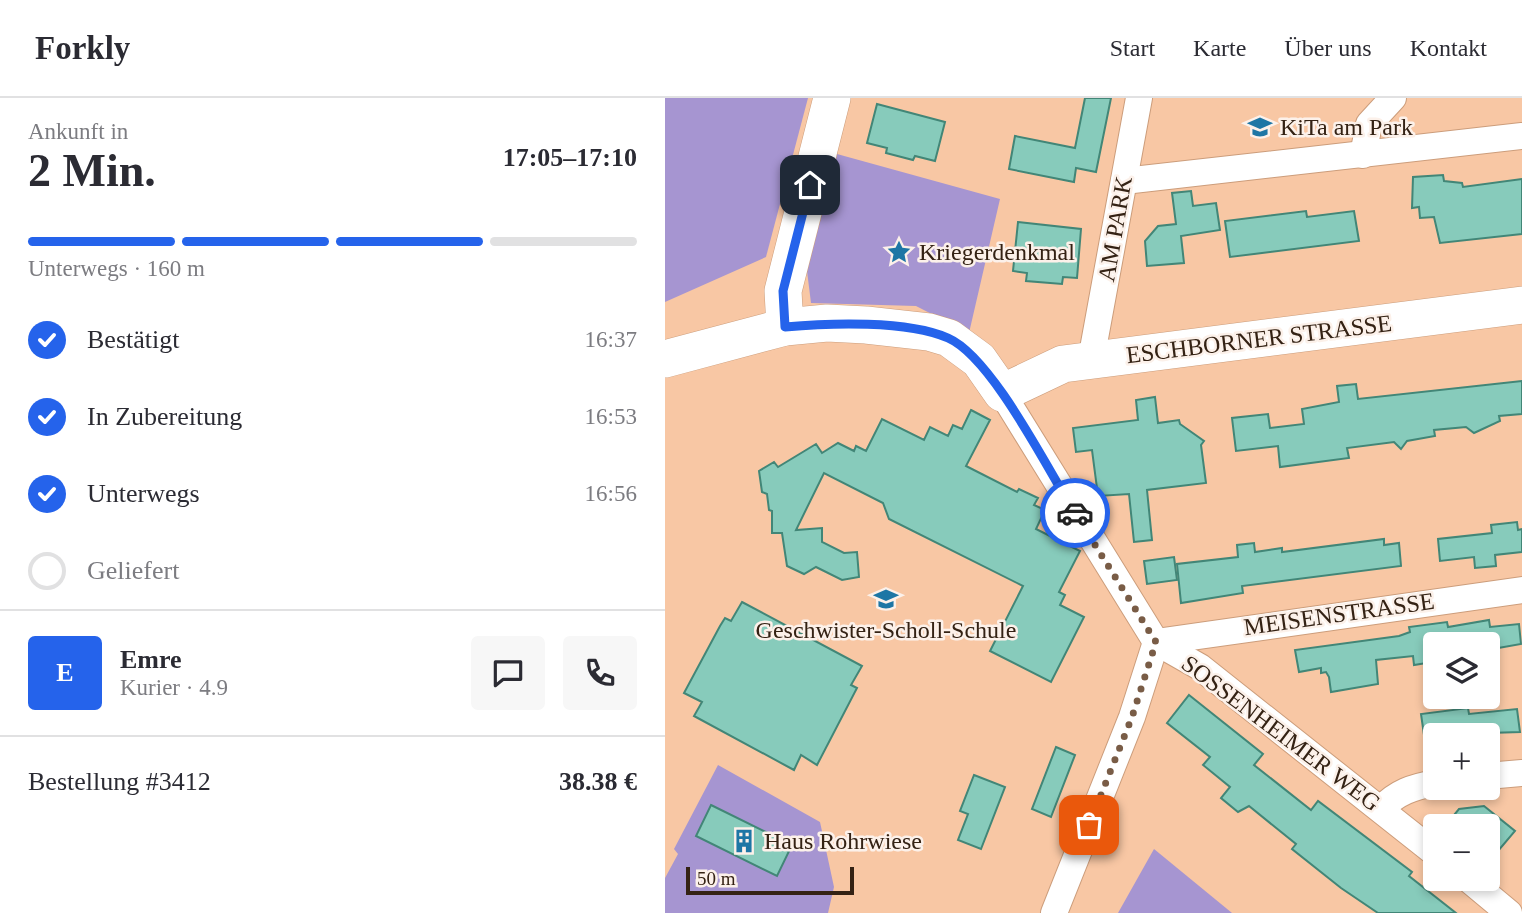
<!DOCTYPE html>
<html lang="de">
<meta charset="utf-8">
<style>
body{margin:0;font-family:Georgia,serif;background:#f7f7f7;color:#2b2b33;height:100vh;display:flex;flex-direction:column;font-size:26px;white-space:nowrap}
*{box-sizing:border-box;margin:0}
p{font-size:23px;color:#7c7c81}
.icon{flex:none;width:38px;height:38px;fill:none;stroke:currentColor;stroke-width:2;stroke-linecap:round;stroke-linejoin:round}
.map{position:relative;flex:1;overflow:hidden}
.sheet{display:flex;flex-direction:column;background:#fff;width:665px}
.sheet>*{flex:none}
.buttons{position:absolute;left:758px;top:534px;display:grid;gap:14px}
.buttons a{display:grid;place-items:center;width:77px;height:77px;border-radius:7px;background:#fff;box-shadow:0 4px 10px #0003;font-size:35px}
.scale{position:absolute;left:21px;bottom:18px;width:168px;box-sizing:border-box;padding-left:7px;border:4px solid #342214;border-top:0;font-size:19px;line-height:24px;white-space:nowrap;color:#342214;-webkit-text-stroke:5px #fcf1ea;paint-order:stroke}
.pin{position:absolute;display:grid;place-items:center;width:60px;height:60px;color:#fff;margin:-30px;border-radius:14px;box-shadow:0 4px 10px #0006}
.courier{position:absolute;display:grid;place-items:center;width:70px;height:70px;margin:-35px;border:5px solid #2563eb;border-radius:50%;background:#fff;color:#222;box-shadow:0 2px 9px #0007}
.summary em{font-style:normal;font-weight:600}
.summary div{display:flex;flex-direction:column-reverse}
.summary{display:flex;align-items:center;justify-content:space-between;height:119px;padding:0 28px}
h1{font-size:46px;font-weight:600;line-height:52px}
.bar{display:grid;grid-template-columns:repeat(4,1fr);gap:10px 7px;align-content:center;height:84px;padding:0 28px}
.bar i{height:9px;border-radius:5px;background:#e1e1e2}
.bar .on{background:#2563eb}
.bar p{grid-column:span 4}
.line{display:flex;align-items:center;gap:18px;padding:0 28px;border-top:2px solid #e1e1e2}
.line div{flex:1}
.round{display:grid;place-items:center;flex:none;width:74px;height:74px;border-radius:7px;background:#f7f7f7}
ol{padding:0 28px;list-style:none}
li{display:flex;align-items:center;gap:21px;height:77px}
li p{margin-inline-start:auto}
li .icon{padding:7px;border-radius:50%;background:#2563eb;color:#fff;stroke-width:4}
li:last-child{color:#7c7c81}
li i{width:38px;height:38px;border:4px solid #e1e1e2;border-radius:50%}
header{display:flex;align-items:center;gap:42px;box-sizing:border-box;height:98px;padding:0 35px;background:#fff;border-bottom:2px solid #e1e1e2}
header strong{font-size:33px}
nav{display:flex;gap:38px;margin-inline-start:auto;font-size:24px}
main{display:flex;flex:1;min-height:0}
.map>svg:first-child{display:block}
.green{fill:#a695d1}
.building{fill:#87cbbb;stroke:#428677;stroke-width:2}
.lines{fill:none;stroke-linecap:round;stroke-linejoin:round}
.street-casing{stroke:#cc9d7b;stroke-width:28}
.secondary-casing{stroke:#cc9d7b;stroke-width:38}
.street{stroke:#fff;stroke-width:26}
.secondary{stroke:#fff;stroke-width:37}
.done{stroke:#795c46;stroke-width:7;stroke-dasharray:0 12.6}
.route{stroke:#2563eb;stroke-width:9}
.labels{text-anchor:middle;stroke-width:5;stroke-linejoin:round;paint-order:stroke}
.poi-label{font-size:24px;fill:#342214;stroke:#fcf1ea;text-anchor:start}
.street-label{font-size:24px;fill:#342214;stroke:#fcf1ea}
</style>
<header>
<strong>Forkly</strong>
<nav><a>Start</a><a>Karte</a><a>Über uns</a><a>Kontakt</a></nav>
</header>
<main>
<section class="sheet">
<div class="summary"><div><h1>2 Min.</h1><p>Ankunft in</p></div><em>17:05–17:10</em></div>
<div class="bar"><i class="on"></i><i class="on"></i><i class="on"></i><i></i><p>Unterwegs · 160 m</p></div>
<ol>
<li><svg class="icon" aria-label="check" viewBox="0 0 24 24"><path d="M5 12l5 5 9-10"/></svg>Bestätigt<p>16:37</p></li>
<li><svg class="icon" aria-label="check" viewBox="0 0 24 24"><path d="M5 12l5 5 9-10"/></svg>In Zubereitung<p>16:53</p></li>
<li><svg class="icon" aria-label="check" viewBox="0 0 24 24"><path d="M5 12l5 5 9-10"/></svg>Unterwegs<p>16:56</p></li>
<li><i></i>Geliefert</li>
</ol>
<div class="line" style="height:126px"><b class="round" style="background:#2563eb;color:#fff">E</b><div><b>Emre</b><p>Kurier · 4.9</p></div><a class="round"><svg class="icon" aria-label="chat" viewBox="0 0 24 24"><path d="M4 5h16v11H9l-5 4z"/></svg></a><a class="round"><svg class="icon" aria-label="phone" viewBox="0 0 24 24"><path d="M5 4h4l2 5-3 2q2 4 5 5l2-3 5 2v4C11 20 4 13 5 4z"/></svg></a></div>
<div class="line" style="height:91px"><div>Bestellung #3412</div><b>38.38 €</b></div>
</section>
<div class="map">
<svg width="857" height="815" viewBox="0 0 857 815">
<rect width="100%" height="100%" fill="#f8c7a4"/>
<g class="green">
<polygon points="0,0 143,0 101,159 0,204"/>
<polygon points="172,56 335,101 304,235 251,208 146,205 142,173"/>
<polygon points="53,667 155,724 169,789 163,815 0,815 0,780 13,756 9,751"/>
<polygon points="489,751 567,815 453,815"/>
</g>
<g class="building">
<polygon points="420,0 446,0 431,74 411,70 409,84 344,71 350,38 410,50"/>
<polygon points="212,6 280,24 270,63 250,58 248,62 221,55 222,50 202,45"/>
<polygon points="778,77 779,83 797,85 798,89 857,81 857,136 775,145 769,119 755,120 754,109 747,110 748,79"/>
<polygon points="526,93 528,108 551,105 555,132 516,138 519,165 482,168 480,143 493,128 511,126 507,95"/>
<polygon points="641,113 642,119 689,113 694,143 565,159 560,123"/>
<polygon points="353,124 416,131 412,180 398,179 397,186 361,183 362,175 348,173"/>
<polygon points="857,283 857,316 834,318 835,323 809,335 801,329 769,332 770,338 742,343 736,351 729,344 682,350 684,360 615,369 613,348 571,353 567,320 603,316 605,330 639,326 637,311 674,304 672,288 691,286 693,301"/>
<polygon points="490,299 493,325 514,322 515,326 539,343 536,347 541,385 482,392 487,442 469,444 464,396 433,398 427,352 411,354 408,330 473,322 471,302"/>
<polygon points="306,312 325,322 301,368 352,394 354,391 373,400 369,407 380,412 371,431 415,453 394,494 400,497 395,507 419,519 386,584 325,553 358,488 224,421 218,405 159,375 131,432 157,430 157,444 179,455 192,454 194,479 177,482 151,469 139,476 122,468 117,435 107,435 107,413 104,412 102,396 97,394 94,373 109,364 113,369 151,346 157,355 173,345 189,353 191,348 201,353 217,321 259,342 265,329 283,338 288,327 297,331"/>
<polygon points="852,424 853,432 857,431 857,454 830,457 831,468 810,470 809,459 775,463 773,441 827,435 826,427"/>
<polygon points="719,441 719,447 734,445 736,468 577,488 578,495 516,505 512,466 573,459 572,447 589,445 590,454 617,450 617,454"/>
<polygon points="509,459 512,482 482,486 479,463"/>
<polygon points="77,504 197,568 186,587 192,590 152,667 136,657 129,672 29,618 37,604 19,595 55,528 60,520 66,523"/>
<polygon points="824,522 825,529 854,526 856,546 822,552 822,546 770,546 768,564 749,567 748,558 711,562 713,586 666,594 664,579 661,574 656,575 656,570 634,574 630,552 734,538 745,534 744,529 782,524 783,529"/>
<polygon points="524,597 598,656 589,667 646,712 653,703 747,774 744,778 791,815 713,815 676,790 627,751 631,746 584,708 573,714 556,700 565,689 538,667 545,659 502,625"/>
<polygon points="803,610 804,616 852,611 855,634 759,637 756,616"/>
<polygon points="391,649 410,657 386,719 367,711"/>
<polygon points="309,677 340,689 316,751 293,742 303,716 295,713"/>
<polygon points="46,707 127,747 112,778 31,738"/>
<polygon points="819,708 850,733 822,766 822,728 780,728 794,711"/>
</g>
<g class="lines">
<g class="street-casing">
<g id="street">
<polyline points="698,57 704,26 728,0"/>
<polyline points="459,83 857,38"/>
<polyline points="426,262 474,0"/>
<polyline points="337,295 491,544 535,569 770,755"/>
<polyline points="491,544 857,492"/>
<polyline points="822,678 857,675"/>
<path d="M716 711C732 694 748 689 770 685"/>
<polyline points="802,780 844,815"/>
<polyline points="389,815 467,619 491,544"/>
</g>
</g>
<g class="secondary-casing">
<g id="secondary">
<polyline points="120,229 118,193 167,0"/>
<polyline points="0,261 120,229 162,225 201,227 264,234 284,240 314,262 337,295 398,266 857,207"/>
</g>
</g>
<use href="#street" class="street"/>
<use href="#secondary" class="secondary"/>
</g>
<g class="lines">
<polyline class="done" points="410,415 491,544 467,619 424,727"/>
<path class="route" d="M145 87 118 193 120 229C164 225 242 222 283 240 327 259 383 372 410 415"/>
</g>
<defs>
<g id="school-bare" transform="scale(1.89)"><path d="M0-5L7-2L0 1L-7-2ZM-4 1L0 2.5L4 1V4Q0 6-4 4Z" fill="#1d76a5" stroke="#fcf1ea" stroke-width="2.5" paint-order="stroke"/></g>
<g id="sight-bare" transform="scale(1.89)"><path d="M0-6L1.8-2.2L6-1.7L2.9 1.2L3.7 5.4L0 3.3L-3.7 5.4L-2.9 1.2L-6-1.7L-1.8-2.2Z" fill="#1d76a5" stroke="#fcf1ea" stroke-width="2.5" paint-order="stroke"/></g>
<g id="building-bare" transform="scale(1.89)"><path d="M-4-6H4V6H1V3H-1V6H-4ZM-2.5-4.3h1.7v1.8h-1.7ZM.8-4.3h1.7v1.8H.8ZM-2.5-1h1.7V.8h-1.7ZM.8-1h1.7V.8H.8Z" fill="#1d76a5" stroke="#fcf1ea" stroke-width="2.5" paint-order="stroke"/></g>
</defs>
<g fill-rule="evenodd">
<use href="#school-bare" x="595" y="29"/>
<use href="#sight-bare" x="234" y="154"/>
<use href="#school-bare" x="221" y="501"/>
<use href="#building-bare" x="79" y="743"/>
</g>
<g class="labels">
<g class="poi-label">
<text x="615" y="37">KiTa am Park</text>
<text x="254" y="162">Kriegerdenkmal</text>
<text x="221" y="540" text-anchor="middle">Geschwister-Scholl-Schule</text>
<text x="99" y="751">Haus Rohrwiese</text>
</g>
<g class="street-label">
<text transform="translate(450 131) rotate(-80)" y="8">AM PARK</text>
<text transform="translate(594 241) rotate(-7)" y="8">ESCHBORNER STRASSE</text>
<text transform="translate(674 516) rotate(-8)" y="8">MEISENSTRASSE</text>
<text transform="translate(616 635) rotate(37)" y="8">SOSSENHEIMER WEG</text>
</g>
</g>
</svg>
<div class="buttons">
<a><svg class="icon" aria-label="layers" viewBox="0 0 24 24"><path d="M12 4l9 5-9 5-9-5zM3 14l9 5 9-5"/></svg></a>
<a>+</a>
<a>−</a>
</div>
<div class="scale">50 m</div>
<div class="pin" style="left:424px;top:727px;background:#ea580c"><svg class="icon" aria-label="bag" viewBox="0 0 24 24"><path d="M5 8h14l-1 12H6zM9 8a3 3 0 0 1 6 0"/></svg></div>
<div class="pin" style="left:145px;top:87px;background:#1f2937"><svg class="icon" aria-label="home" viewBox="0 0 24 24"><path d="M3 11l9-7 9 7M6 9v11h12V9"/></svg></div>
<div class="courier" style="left:410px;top:415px"><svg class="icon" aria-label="car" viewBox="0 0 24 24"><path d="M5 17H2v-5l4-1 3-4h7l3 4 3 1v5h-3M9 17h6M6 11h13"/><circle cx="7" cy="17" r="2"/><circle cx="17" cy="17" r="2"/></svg></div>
</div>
</main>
